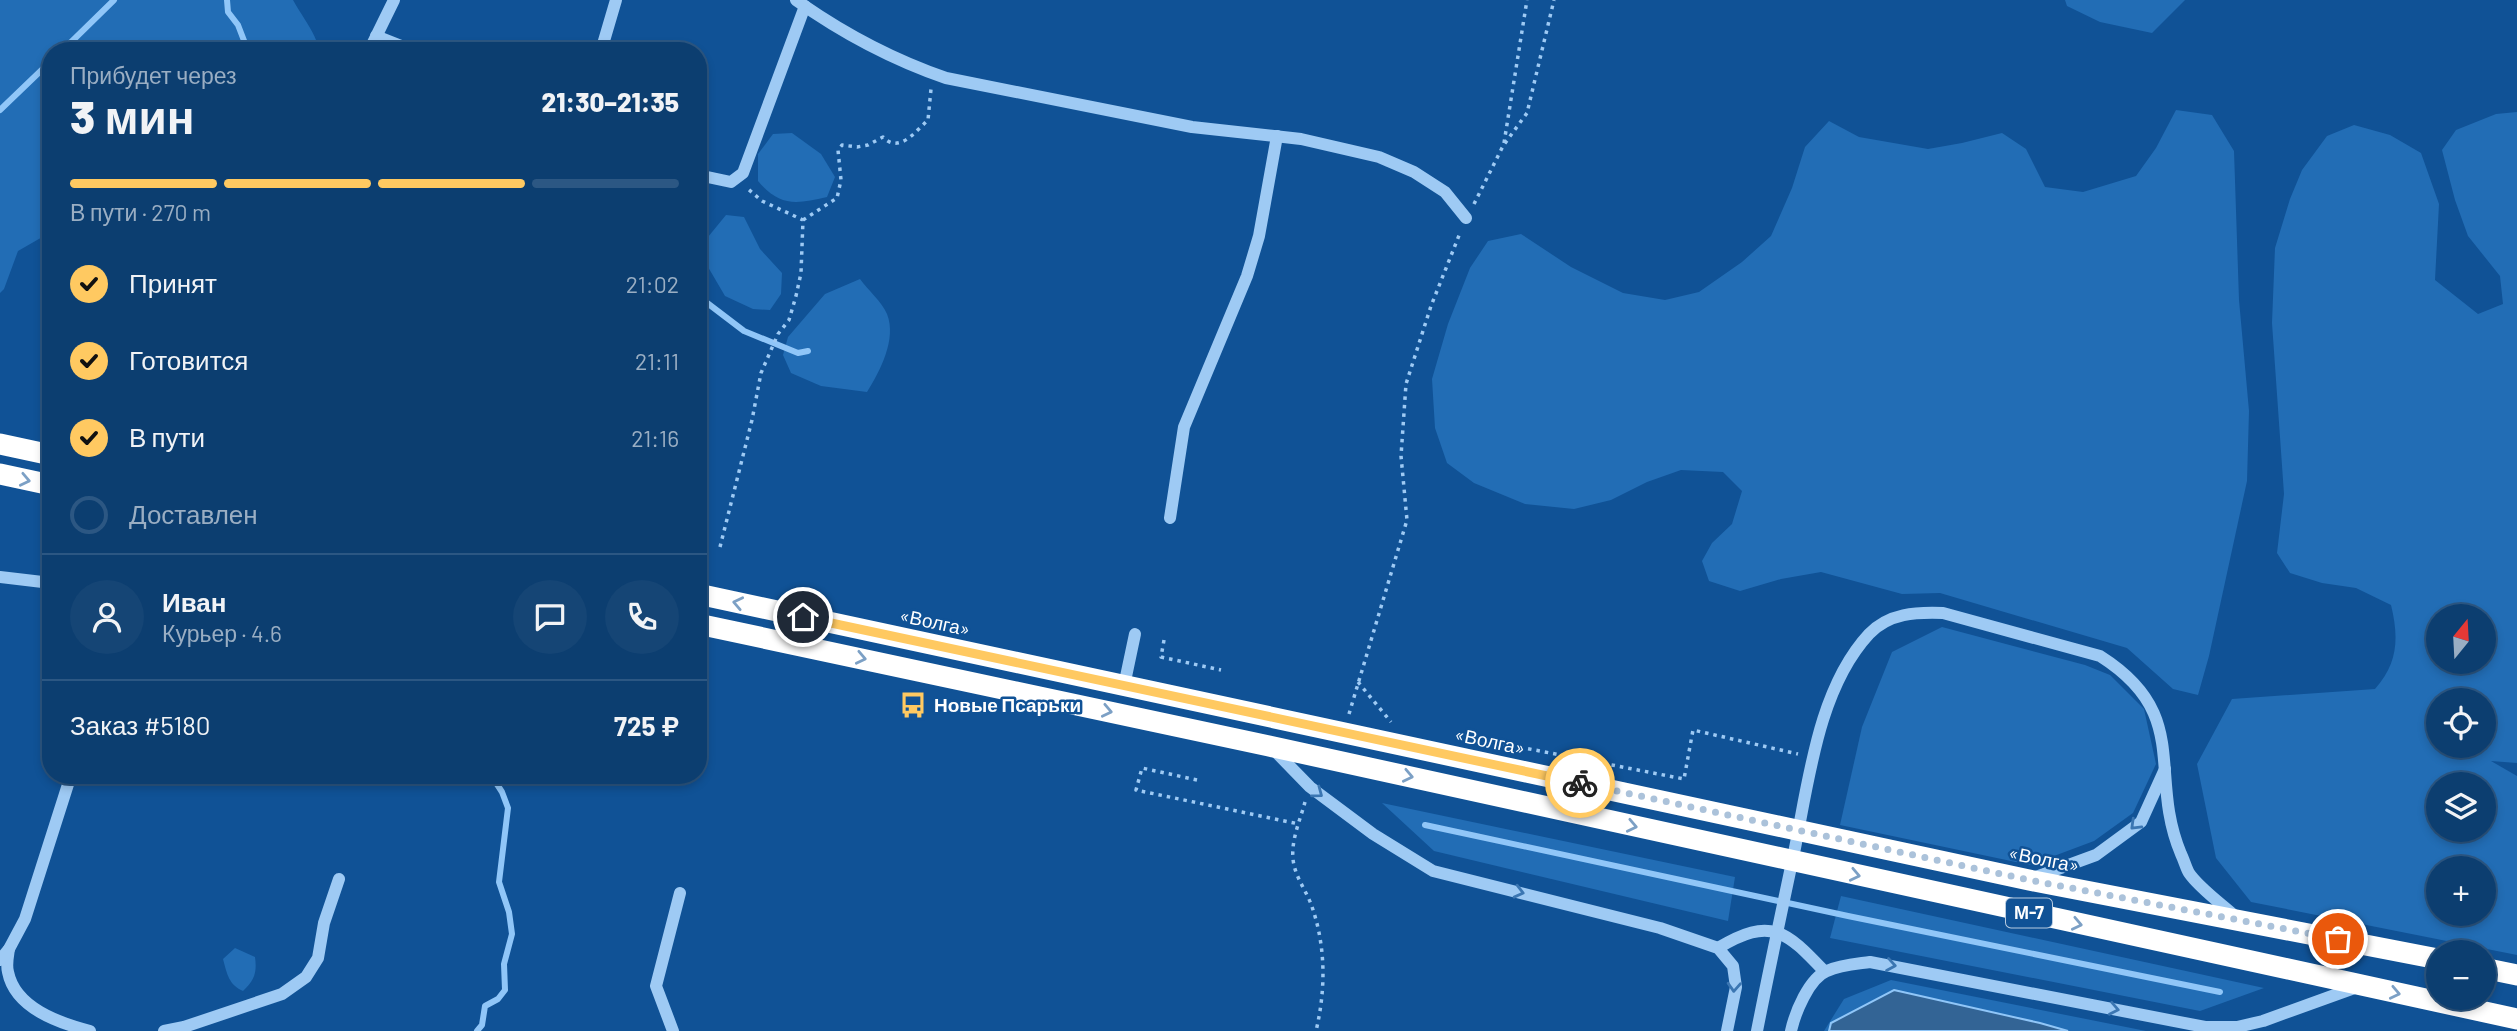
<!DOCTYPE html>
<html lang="ru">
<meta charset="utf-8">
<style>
body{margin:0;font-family:Barlow,sans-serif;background:#154575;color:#f1f3f6;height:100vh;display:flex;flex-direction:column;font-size:26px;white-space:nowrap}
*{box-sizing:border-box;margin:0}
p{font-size:23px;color:#9aaec3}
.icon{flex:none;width:38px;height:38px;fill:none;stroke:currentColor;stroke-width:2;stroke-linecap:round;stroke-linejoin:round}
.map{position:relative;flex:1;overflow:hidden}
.drawer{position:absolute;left:42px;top:42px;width:665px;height:742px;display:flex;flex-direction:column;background:#0c3e70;border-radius:28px;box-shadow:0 4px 10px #0003,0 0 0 2px #2c5783}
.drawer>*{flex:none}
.needle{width:46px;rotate:18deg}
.controls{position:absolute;left:2426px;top:604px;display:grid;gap:14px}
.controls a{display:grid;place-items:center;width:70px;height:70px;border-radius:50%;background:#0c3e70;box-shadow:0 4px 10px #0003,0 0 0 2px #2c5783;font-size:35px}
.pin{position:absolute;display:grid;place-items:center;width:60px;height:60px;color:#fff;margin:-30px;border:4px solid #fff;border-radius:50%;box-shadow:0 2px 7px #0007}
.courier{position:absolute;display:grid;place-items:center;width:70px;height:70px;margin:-35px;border:5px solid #ffc961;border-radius:50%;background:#fff;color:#222;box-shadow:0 2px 9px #0007}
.head em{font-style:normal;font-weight:800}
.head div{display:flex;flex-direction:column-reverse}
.head{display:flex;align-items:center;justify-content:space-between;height:119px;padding:0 28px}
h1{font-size:46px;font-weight:800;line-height:52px}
.bar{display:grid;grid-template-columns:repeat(4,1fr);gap:10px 7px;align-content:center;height:84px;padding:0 28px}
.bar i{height:9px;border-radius:5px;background:#2c5783}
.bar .selected{background:#ffc961}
.bar p{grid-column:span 4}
.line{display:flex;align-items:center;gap:18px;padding:0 28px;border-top:2px solid #2c5783}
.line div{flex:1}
.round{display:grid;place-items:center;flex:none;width:74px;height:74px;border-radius:37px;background:#154575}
ol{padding:0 28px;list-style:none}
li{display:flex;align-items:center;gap:21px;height:77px}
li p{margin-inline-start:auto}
li .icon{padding:7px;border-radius:50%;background:#ffc961;color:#111;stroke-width:4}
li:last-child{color:#9aaec3}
li i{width:38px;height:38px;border:4px solid #2c5783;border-radius:50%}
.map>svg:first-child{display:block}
.green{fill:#226db5;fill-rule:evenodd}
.water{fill:#336495;stroke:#90c6f8;stroke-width:2}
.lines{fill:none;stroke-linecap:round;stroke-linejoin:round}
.stream{stroke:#90c6f8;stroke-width:6}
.path{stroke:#9ecaf4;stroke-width:3.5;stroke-dasharray:3.5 5;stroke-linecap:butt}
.minor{stroke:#9ecaf4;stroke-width:12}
.highway{stroke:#fff;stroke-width:21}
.oneway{stroke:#7ca0c5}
.oneway2{stroke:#3b76b2}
.done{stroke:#abc2da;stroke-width:7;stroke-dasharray:0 12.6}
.route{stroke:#ffc961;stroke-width:9}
.labels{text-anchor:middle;stroke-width:5;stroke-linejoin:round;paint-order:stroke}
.shield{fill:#105296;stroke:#b7cbe0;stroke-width:2}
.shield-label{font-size:18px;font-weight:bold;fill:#fff}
.street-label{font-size:19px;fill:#fff;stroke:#105296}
.poi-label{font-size:19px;font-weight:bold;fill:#fff;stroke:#105296;text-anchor:start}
</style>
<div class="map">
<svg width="2517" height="1031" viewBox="0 0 2517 1031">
<rect width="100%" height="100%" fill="#105296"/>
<g class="green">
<path d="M0 0H293C300 13 319 38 319 51H51V232L18 251 4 289 0 293Z"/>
<polygon points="2065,0 2185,0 2152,33 2100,22 2067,6"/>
<polygon points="2176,110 2212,115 2234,151 2239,300 2249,411 2247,481 2209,656 2198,695 2173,689 2127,648 1940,593 1902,594 1821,572 1781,579 1740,591 1709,581 1702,561 1712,543 1732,524 1742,491 1723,472 1681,470 1647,482 1611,500 1574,509 1525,504 1474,483 1447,463 1435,428 1432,379 1448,324 1470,268 1488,241 1521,234 1571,267 1623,293 1665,300 1699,292 1742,262 1771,236 1792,188 1805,147 1829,121 1859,137 1928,149 1962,143 2002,133 2026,149 2045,187 2083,192 2136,176 2156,148"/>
<path d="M2517 112V763L2491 761 2517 776V955L2251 902 2216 858 2197 764 2232 699 2375 689C2398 663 2399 638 2391 605L2356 588 2322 583 2290 573 2277 553 2284 494 2272 323 2275 248 2290 199 2302 170 2327 136 2354 125 2390 135 2421 153 2439 204 2435 280 2478 314 2503 304 2500 276 2468 236 2455 200 2442 150 2456 130 2496 114ZM2438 616H2483V662H2438ZM2438 700H2483V746H2438ZM2438 784H2483V830H2438ZM2438 868H2483V914H2438Z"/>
<path d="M792 133 821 154 835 177 827 197C796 204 780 207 758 181V154L773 134Z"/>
<polygon points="726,215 744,217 760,249 782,273 781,294 770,310 753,309 725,296 708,267 708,237"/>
<path d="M860 279C868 290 882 302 887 314 897 339 880 371 867 392L821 386 791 373 783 355 788 337 825 294Z"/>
<polygon points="1942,627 2085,665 2110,675 2144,709 2156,764 2133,813 2094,841 2030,865 1840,825 1862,727 1892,652"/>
<polygon points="1382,803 1735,877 1728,921 1434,851"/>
<polygon points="1841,896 2264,988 2200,1011 1830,938"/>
<path d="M235 948 255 957C257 972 255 980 243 991 229 985 227 974 223 959Z"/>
<polygon points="1891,980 2146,1031 1824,1031 1844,999"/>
</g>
<polygon class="water" points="1894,990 2040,1023 2068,1031 1829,1031 1831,1023"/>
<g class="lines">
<g class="stream">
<polyline points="227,0 228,12 238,25 248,51"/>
<polyline points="62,51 114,0"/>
<polyline points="0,110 51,61"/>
<polyline points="698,296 744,331 798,353 808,351"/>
<polyline points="1425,825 1848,916 2220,992"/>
<polyline points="477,1031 482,1025 485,1006 498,999 505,990 504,964 512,934 509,912 499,882 508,808 502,792 491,775"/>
</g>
<g class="path">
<polyline points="1504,143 1527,0"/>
<polyline points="1474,204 1503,146 1527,113 1554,0"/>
<path d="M803 220 837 198 841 180 838 150 842 145 857 147 868 145 883 137C899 154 915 132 928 120L931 89"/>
<polyline points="720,547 752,420 761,373 778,334 789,320 796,296 801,273 803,220 762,201 748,189"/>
<polyline points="1164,640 1161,657 1221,670"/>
<polyline points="1358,682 1391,722"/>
<polyline points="1349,714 1407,520 1401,456 1406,384 1431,306 1460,233"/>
<polyline points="1478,739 1684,779 1693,730 1798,754"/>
<polyline points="1197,780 1142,768 1136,790 1299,824"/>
<path d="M1305 802C1300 821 1289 844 1294 865 1297 879 1306 891 1311 904 1326 945 1326 989 1316 1031"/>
</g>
<g class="minor">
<path d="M796 0C841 32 894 60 946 78L1192 127 1301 139 1379 157 1414 172 1445 192 1466 218"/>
<polyline points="376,36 414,51"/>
<polyline points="369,51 394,0"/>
<polyline points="601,51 616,0"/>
<polyline points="698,175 731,182 743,173 805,6"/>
<polyline points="1170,518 1184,427 1247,276 1259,236 1277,136"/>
<polyline points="0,577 51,583"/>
<polyline points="1124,686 1135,634"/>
<polyline points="1272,748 1310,787 1373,834 1433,871 1660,928 1718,948 1733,966 1736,987 1727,1031"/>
<polyline points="2033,878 2096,855 2141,822 2165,769"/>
<path d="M1718 948C1771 916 1786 931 1824 971"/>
<path d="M9 949C8 956 6 965 8 972 15 1008 59 1023 90 1031"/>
<polyline points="0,960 9,949 25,919 71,775"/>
<polyline points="164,1031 184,1027 282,994 306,977 318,958 324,923 339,879"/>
<polyline points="673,1031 656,986 680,893"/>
<path d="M1757 1031C1769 970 1782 909 1795 848 1809 778 1819 688 1869 634 1889 613 1916 612 1943 613L2100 656C2193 715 2147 773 2181 854 2184 860 2186 868 2189 873 2199 888 2223 905 2236 917"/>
<path d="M1791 1031C1795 1013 1809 978 1827 971 1840 965 1856 964 1870 962L2205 1027H2237L2263 1021 2357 987"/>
</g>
<g class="highway">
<polyline points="0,444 51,455"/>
<polyline points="0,474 51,485"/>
<polyline points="698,594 2029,880 2438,959"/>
<polyline points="698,624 1269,746 2517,1019"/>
<polyline points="2483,968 2517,975"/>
</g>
</g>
<defs><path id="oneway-chevron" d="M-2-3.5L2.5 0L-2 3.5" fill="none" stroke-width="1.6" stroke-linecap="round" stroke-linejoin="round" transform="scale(1.75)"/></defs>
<g class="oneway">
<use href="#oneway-chevron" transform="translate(25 480) rotate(12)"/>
<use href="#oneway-chevron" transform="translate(738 603) rotate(-168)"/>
<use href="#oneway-chevron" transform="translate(861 658) rotate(12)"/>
<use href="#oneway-chevron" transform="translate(1107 711) rotate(12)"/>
<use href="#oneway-chevron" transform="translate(1408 776) rotate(12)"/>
<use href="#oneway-chevron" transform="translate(1632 826) rotate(12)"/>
<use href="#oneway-chevron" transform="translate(1855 875) rotate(12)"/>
<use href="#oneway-chevron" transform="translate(2077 924) rotate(12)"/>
<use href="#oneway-chevron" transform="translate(2395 993) rotate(12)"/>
</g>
<g class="oneway2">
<use href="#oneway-chevron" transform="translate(1318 793) rotate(37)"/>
<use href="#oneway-chevron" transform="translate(2135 825) rotate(136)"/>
<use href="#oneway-chevron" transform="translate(1519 892) rotate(14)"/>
<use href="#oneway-chevron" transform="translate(1891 965) rotate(9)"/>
<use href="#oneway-chevron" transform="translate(1734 987) rotate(93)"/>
<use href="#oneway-chevron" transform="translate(2114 1009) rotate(11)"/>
</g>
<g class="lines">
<polyline class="done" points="1580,783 2029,880 2338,939"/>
<polyline class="route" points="803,617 1580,783"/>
</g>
<defs>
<g id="bus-bare" transform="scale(2.1)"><path d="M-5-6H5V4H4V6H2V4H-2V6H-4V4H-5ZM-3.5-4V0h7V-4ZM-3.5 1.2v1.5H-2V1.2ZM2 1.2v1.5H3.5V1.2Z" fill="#ffc961" stroke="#105296" stroke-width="2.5" paint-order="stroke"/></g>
</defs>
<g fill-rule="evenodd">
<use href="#bus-bare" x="913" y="705"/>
</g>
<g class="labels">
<rect class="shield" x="2006" y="898.5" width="46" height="29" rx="5"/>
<g class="shield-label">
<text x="2029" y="919">М-7</text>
</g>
<g class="street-label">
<text transform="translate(935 622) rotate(12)" y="7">«Волга»</text>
<text transform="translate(1490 741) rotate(12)" y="7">«Волга»</text>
<text transform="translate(2044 859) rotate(11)" y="7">«Волга»</text>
</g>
<g class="poi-label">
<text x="934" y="712">Новые Псарьки</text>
</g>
</g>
</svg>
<div class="controls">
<a><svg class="needle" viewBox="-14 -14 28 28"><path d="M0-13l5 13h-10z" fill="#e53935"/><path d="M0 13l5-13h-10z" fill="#9aaec3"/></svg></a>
<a><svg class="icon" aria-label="locate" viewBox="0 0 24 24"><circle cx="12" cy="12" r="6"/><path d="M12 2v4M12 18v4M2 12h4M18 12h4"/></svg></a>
<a><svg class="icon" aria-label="layers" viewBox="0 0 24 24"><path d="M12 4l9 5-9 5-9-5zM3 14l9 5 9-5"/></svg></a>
<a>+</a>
<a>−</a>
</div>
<div class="pin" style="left:2338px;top:939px;background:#ea580c"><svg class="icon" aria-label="bag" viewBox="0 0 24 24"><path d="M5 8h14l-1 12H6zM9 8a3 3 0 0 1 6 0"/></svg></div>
<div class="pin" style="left:803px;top:617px;background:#1f2937"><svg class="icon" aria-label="home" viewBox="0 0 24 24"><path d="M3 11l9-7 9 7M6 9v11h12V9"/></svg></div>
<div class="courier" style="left:1580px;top:783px"><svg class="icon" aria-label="bike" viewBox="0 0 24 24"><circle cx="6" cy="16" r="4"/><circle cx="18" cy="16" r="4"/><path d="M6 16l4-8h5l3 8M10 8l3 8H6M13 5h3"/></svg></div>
<section class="drawer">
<div class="head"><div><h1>3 мин</h1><p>Прибудет через</p></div><em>21:30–21:35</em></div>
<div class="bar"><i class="selected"></i><i class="selected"></i><i class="selected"></i><i></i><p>В пути · 270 m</p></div>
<ol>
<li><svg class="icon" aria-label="check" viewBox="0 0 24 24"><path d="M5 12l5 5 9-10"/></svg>Принят<p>21:02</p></li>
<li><svg class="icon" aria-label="check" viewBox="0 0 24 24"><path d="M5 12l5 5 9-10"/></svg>Готовится<p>21:11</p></li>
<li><svg class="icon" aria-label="check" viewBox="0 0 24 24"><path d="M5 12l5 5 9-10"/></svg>В пути<p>21:16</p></li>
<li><i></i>Доставлен</li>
</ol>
<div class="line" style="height:126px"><a class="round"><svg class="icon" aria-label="person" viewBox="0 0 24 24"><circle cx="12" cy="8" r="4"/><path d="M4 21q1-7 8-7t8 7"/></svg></a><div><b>Иван</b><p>Курьер · 4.6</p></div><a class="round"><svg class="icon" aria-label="chat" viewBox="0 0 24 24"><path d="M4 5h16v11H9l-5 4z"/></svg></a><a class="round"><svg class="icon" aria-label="phone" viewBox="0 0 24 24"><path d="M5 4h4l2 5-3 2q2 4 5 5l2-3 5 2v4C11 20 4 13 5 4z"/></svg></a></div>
<div class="line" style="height:91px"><div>Заказ #5180</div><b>725 ₽</b></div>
</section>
</div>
